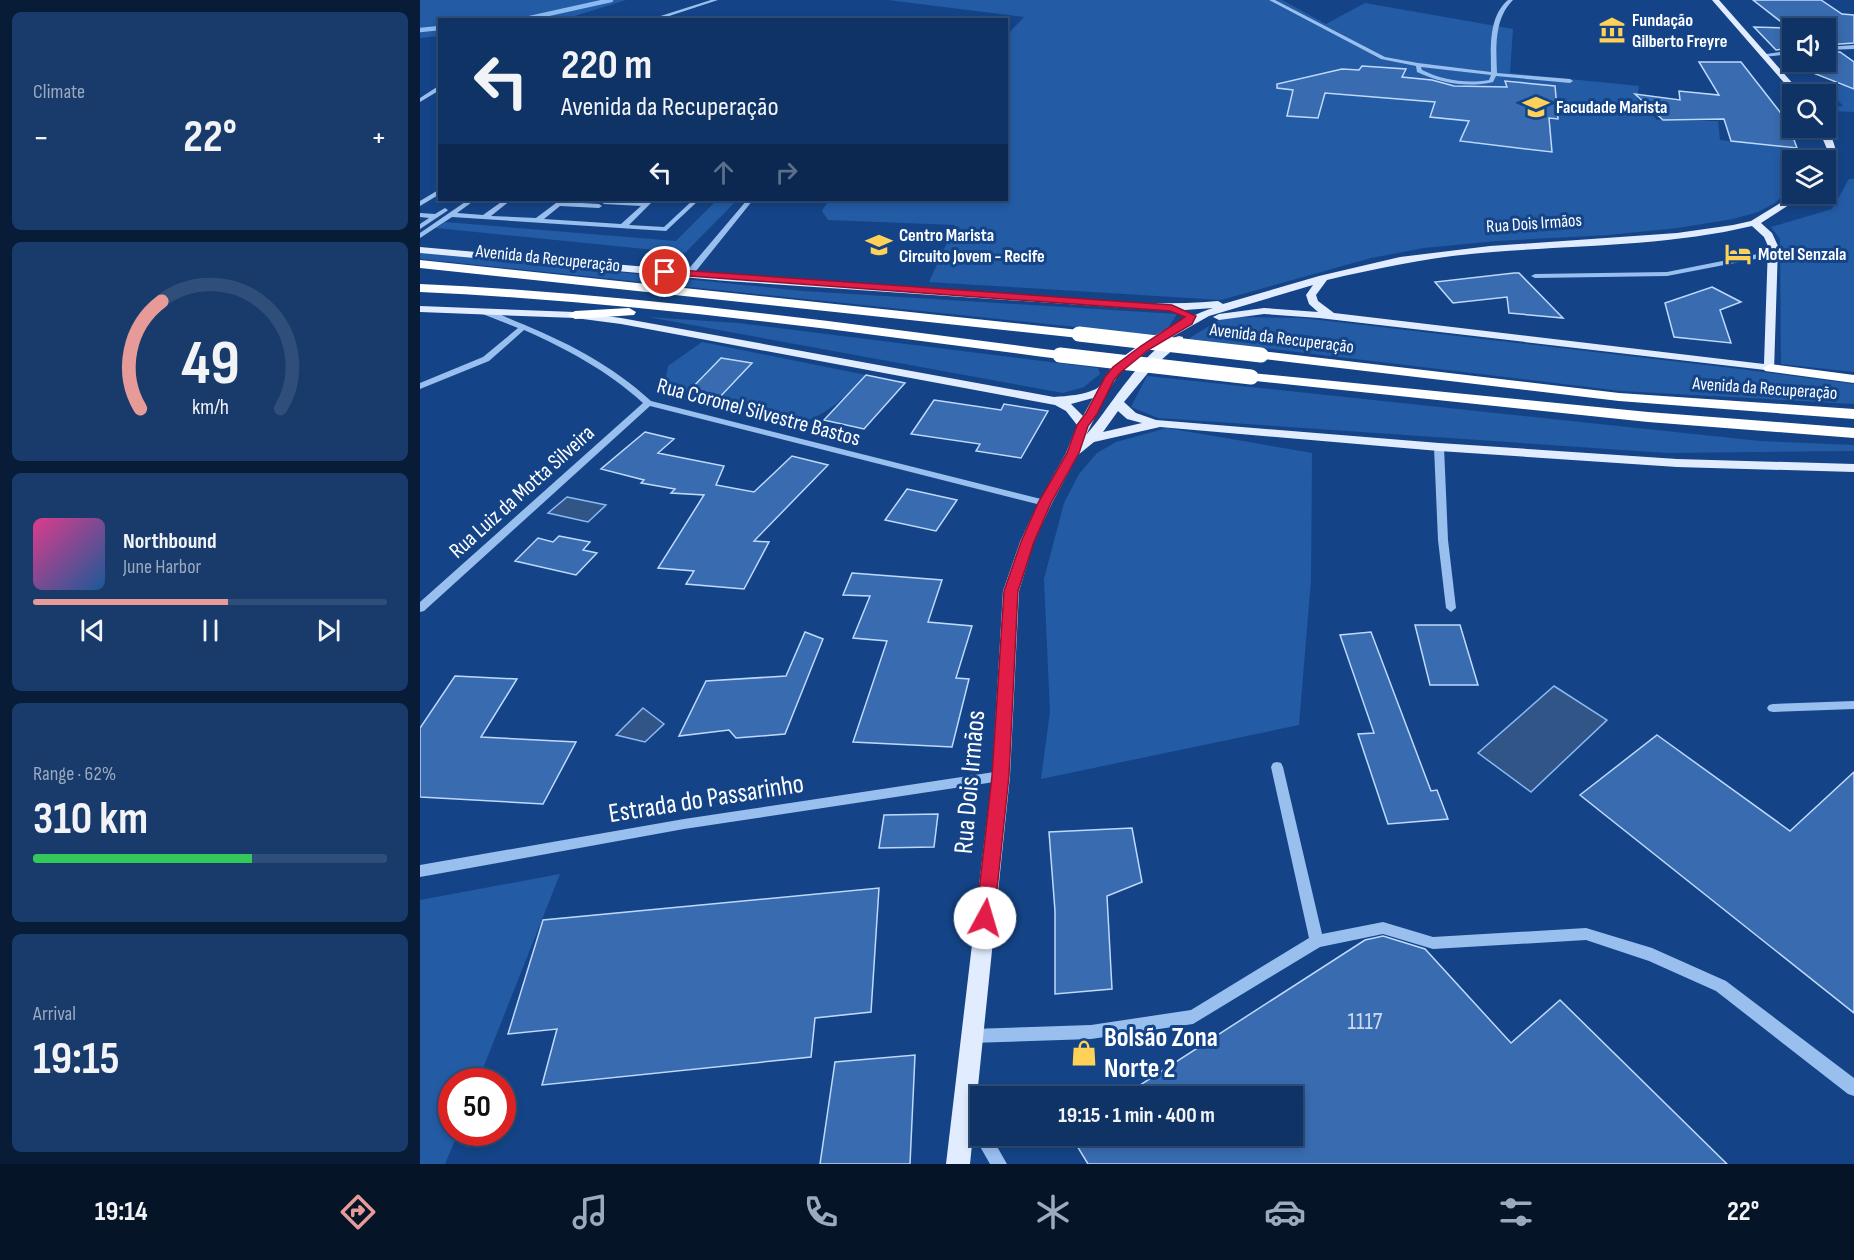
<!DOCTYPE html>
<meta charset="utf-8">
<style>
:root{--surface:#0f3365;--page:#183b6b;--text:#f1f3f6;--muted:#9baabf;--line:#2f4e79;--accent:#e69b98}
body{margin:0;font-family:"Sofia Sans Condensed",sans-serif;background:var(--page);color:var(--text);height:100vh;display:flex;flex-direction:column;font-size:22px;white-space:nowrap}
*{box-sizing:border-box;margin:0}
p{font-size:20px;color:var(--muted)}
.icon{flex:none;width:33px;height:33px;fill:none;stroke:currentColor;stroke-width:2;stroke-linecap:round;stroke-linejoin:round}
.map{position:relative;flex:1;overflow:hidden}
.sheet{display:flex;flex-direction:column;gap:12px;padding:12px;background:#081c38;width:420px}
.sheet>*{flex:none}
.guide{position:absolute;left:18px;top:18px;width:570px;height:183px;border-radius:0px;box-shadow:0 3px 9px #0003,0 0 0 2px var(--line);background:#0f3365;color:var(--text);overflow:hidden}
.controls{position:absolute;left:1362px;top:18px;display:grid;gap:12px}
.controls a{display:grid;place-items:center;width:54px;height:54px;border-radius:0px;background:var(--surface);box-shadow:0 3px 9px #0003,0 0 0 2px var(--line);font-size:30px}
.speed{position:absolute;left:18px;top:1068px;display:flex;gap:12px;font-size:30px;font-weight:700;text-align:center}
.speed>*{display:grid;place-content:center;width:78px;height:78px;border-radius:50%;background:var(--surface);box-shadow:0 3px 9px #0003,0 0 0 2px var(--line);line-height:1}
.speed .limit{border:9px solid #d22;background:#fff;color:#111}
.pin{position:absolute;display:grid;place-items:center;width:51px;height:51px;color:#fff;margin:-26px;border:3px solid #fff;border-radius:50%;box-shadow:0 2px 6px #0007}
.me{position:absolute;width:66px;margin:-33px;rotate:6deg;stroke-linejoin:round;filter:drop-shadow(0 0 4px #0008)}
.turn{display:flex;align-items:center;gap:21px;height:126px;padding:0 24px;font-size:27px}
.turn .icon{width:78px;height:78px;stroke-width:2.5}
.turn b{display:block;font-size:42px;line-height:51px}
.lanes{display:flex;align-items:center;height:57px;padding:0 24px;background:#0003;justify-content:center;gap:30px;direction:ltr}
.lanes .off{opacity:.35}
.big{font-size:45px;font-weight:700;line-height:1.1}
.sheet .widget{flex:1;display:flex;flex-direction:column;justify-content:center;gap:9px;min-width:0;padding:0 21px;border-radius:9px;background:var(--page)}
.sheet .dial{align-items:center;gap:0}
.dial svg{height:156px;overflow:visible;fill:none;stroke:var(--line);stroke-width:7;stroke-linecap:round;text-anchor:middle}
.dial text{fill:var(--text);stroke:none}
.song{display:flex;align-items:center;gap:18px}
.cover{width:72px;height:72px;border-radius:9px;background:linear-gradient(135deg,hsl(330 70% 55%),hsl(210 70% 35%))}
.played{height:6px;border-radius:3px;background:linear-gradient(90deg,var(--accent) 55%,var(--line) 55%)}
.keys{display:flex;justify-content:space-around;direction:ltr}
.heat{display:flex;justify-content:space-between;align-items:center;font-size:33px;direction:ltr}
.charge{height:9px;border-radius:4px;background:linear-gradient(90deg,#34c759 62%,var(--line) 0)}
.trip{position:absolute;left:550px;top:1086px;width:333px;height:60px;border-radius:0px;background:var(--surface);box-shadow:0 3px 9px #0003,0 0 0 2px var(--line);font-weight:700;line-height:60px;text-align:center}
.tabs{display:flex;height:96px;justify-content:space-around;align-items:center;background:#061428;color:var(--muted)}
.tabs .icon{width:42px;height:42px}
.tabs .current{color:var(--accent)}
.tabs b{font-size:27px;color:var(--text)}
main{display:flex;flex:1;min-height:0}
.map>svg:first-child{display:block}
.green{fill:#235ba5}
.water{fill:#305586;stroke:#8bb9f2;stroke-width:1.5}
.lines{fill:none;stroke-linecap:round;stroke-linejoin:round}
.stream{stroke:#8bb9f2;stroke-width:4.5}
.building{fill:#386baf;stroke:#bfd9fb;stroke-width:1.5}
.minor{fill:#99bfef;fill-rule:evenodd}
.major{fill:#e1ecff;fill-rule:evenodd}
.highway{fill:#fff;fill-rule:evenodd}
.highway-bridge{stroke:#fff;stroke-width:15}
.route{fill:#e11d48;stroke:#92132f;stroke-width:1.5}
.labels{text-anchor:middle;stroke-width:6;stroke-linejoin:round;paint-order:stroke}
.far-poi-label{font-size:18px;font-weight:bold;fill:#fff;stroke:#144487;text-anchor:start}
.far-street-label{font-size:18px;fill:#fff;stroke:#144487}
.street-label{font-size:22px;fill:#fff;stroke:#144487}
.near-number-label{font-size:24px;fill:#cddaeb}
.near-street-label{font-size:27px;fill:#fff;stroke:#144487}
.near-poi-label{font-size:27px;font-weight:bold;fill:#fff;stroke:#144487;text-anchor:start}
</style>
<main>
<section class="sheet">
<div class="widget"><p>Climate</p>
<div class="heat"><a>−</a><b class="big">22°</b><a>+</a></div>
</div>
<div class="widget dial"><svg viewBox="0 0 100 80">
<path d="M14 69A42 42 0 1 1 86 69"/>
<path d="M14 69A42 42 0 0 1 25 14" stroke="#e69b98"/>
<text x="50" y="56" font-size="32" font-weight="700">49</text>
<text x="50" y="72" font-size="11">km/h</text>
</svg></div>
<div class="widget">
<div class="song"><i class="cover"></i><div><b>Northbound</b><p>June Harbor</p></div></div>
<div class="played"></div>
<div class="keys"><svg class="icon" aria-label="previous" viewBox="0 0 24 24"><path d="M18 5L8 12l10 7zM5 5v14"/></svg><svg class="icon" aria-label="pause" viewBox="0 0 24 24"><path d="M8 5v14M16 5v14"/></svg><svg class="icon" aria-label="next" viewBox="0 0 24 24"><path d="M6 5l10 7-10 7zM19 5v14"/></svg></div>
</div>
<div class="widget"><p>Range · 62%</p><b class="big">310 km</b><div class="charge"></div></div>
<div class="widget"><p>Arrival</p><b class="big">19:15</b></div>
</section>
<div class="map">
<svg width="1434" height="1164" viewBox="0 0 1434 1164">
<rect width="100%" height="100%" fill="#144487"/>
<!-- green -->
<path class="green" d="M0,0H206L145,19L20,20L19,36L0,38Z
M468,0H862L906,24L945,3L1093,29L1090,73L1219,86L1217,99L1237,120L1298,121L1300,140L1387,150L1392,160H1372V186L1355,203L1338,212L1313,219L1258,228L1188,235L1077,241L1004,248L951,258L801,300L509,282L535,225L408,220L402,211L409,200H586L587,35L604,17Z
M1403,85L1434,86V112L1414,111L1411,107L1423,106Z
M1429,179H1434V372L1361,364L1360,239L1351,227L1412,209Z
M297,200H317L265,253L16,228L25,222L256,241Z
M0,252L383,291L757,314L743,336L0,259Z
M228,317L318,323L678,368L680,374L664,387L643,393Z
M804,317L882,318L1320,369L1434,384V404L1201,391L768,339Z
M282,342L446,375C427,395 407,416 379,423C368,426 279,403 261,399L245,383L248,366Z
M727,376L1340,441L1434,445V451L1247,453L738,418L711,407Z
M747,428L892,453L891,580L879,725L621,779L630,712L624,579L644,503L659,474L677,453L696,442Z
M140,874L58,1081L32,1082V1132L38,1133L25,1164H0V900Z"/>
<!-- water -->
<path class="water" d="M147,497L186,505L168,522L128,513Z
M1134,686L1187,720L1111,792L1058,753Z
M223,708L244,724L225,742L196,735Z"/>
<g class="lines">
<!-- stream -->
<path class="stream" d="M101,20L191,0
M0,30L20,28"/>
</g>
<!-- building -->
<path class="building" d="M1333,0H1401L1422,14L1434,15V43L1406,45V28H1372V48L1356,50L1334,27L1369,28Z
M1406,52H1420L1434,62V89L1368,63L1363,57L1372,56V62H1406Z
M1279,62H1321L1367,121L1377,148L1311,141L1304,119L1243,120L1215,94L1260,100L1259,91L1299,95Z
M942,66L986,69L982,77L1012,80L1034,86L1087,87L1085,81L1135,86L1138,119L1129,118L1132,152L1040,141L1049,121L1010,117L1015,102L905,93L898,118L867,116L873,90L857,88V84L922,69L939,70Z
M1094,273H1099L1143,318L1089,313L1087,297L1033,303L1015,282Z
M1292,287L1321,302L1300,310L1311,343L1254,337L1245,303Z
M301,358L332,363L298,399L268,392Z
M446,375L485,383L444,429L404,420Z
M514,400L581,410L584,404L628,411L601,458L556,451L560,444L491,434Z
M225,432L254,439L238,453L304,466L296,485L334,492L372,456L408,465L334,541L349,542L324,589L266,584L274,571L238,568L284,495L251,493L255,489L221,483L224,480L181,469Z
M487,489L537,500L516,531L465,520Z
M139,536L170,542L163,550L177,553L156,575L95,561L118,538L133,542Z
M432,573L522,580L508,622L552,626L536,678L549,679L532,747L433,742L467,641L433,638L450,596L423,595Z
M995,625H1040L1058,685H1010Z
M385,632L403,639L365,734L316,738L309,730L259,736L286,681L366,676Z
M951,632L1011,791L1017,790L1028,819L968,824L938,734L954,733L920,635Z
M35,676L97,679L61,737L156,742L123,804L0,797V728Z
M1237,735L1370,831L1434,772V1013L1160,795Z
M518,814L514,847L459,848L464,815Z
M712,828L722,882L687,896L692,989L635,994V911L629,832Z
M459,888L451,1012L395,1018L391,1057L122,1085L137,1029L88,1034L123,920Z
M963,936L1005,949L1091,1043L1140,1000L1307,1164H668L651,1136H873V1096H703L945,940Z
M495,1055L490,1164H400L415,1062Z"/>
<g class="lines">
<!-- minor -->
<path class="minor" d="M291,0H298L237,20H228Z
M849,0H855L965,57L998,63L1071,72C1071,48 1068,17 1088,0H1093C1074,19 1076,47 1077,73L1150,79L1153,81L1150,83L1076,76L1073,82C1047,88 1021,83 997,72L996,66L961,59ZM1001,67L1071,75L1069,80C1046,84 1022,80 1002,70Z
M1434,45V49L1406,50V47Z
M1372,50V54L1343,57L1340,55Z
M20,85V90L0,102V98Z
M20,189V194L0,206V201Z
M48,200H55L37,213L63,215L84,200H91L71,216L116,218L140,200H147L145,202L179,204L182,206L179,208L140,206L124,219L201,224L221,206L184,204L181,202L182,201L225,202L229,200L232,202L209,225L244,227L273,200H279L246,231L32,217L0,238V233Z
M327,200H333L272,276H266V272Z
M25,208L28,210L27,211L0,229V224L9,218L0,217V213L15,214Z
M1353,251L1357,253L1356,255L1247,276L1115,278L1111,276L1115,274L1247,272Z
M60,309C71,309 85,317 95,321C145,341 192,365 231,401L625,500L630,503L625,506L230,406L4,611L0,612V602L223,403C188,371 147,349 104,330L69,361L0,389V383L63,357L98,328L60,313Z
M1019,444L1024,447L1028,540L1036,608L1031,612L1026,608L1018,540L1014,447Z
M1434,701V709L1353,712L1349,711L1347,708L1349,705L1353,704Z
M857,762L861,763L863,767L902,934L963,922L1013,937L1166,928L1232,948L1306,981L1434,1078V1096L1428,1094L1296,991L1229,961L1166,940L1013,949L963,934L900,947L773,1024L671,1039L551,1043L546,1041L543,1036L546,1031L551,1029L671,1025L771,1010L889,938L851,767L853,763Z
M581,771L585,772L587,776L585,780L581,781L264,829L0,877V865L264,819Z
M561,1128V1136H571L587,1164H570L554,1136L556,1130Z"/>
<!-- major -->
<path class="major" d="M1292,0H1299L1382,94H1374Z
M1406,127C1414,140 1424,163 1406,173L1407,149L1398,128Z
M1375,194H1386L1341,223L1352,233L1358,246L1354,371L899,318L844,314L799,320L793,317L799,314L844,308L898,312L889,304L886,295L893,285L789,316L729,350L701,371L688,391L666,435C690,409 725,345 759,336L763,337V341L732,368L704,402L716,413L736,420L1019,443L1257,459L1434,464V472L1257,467L1019,451L740,427L674,442L658,455L632,503L614,542L599,591L590,776L550,1164H526L572,776L583,591L600,542L618,503L646,453L657,425L646,411L635,405L201,324L155,318L0,312V306L155,312L201,318L634,397C648,396 663,395 676,389C683,385 687,373 692,367C710,347 767,316 793,308L751,311L306,281L0,253V247C169,262 338,277 508,289C604,296 702,309 798,301L803,304L899,276L980,257L1070,246L1257,233L1313,225L1331,221ZM1332,226L1344,237L1348,246L1344,364L914,313L898,301L896,295L907,280C962,267 1017,256 1073,252C1159,245 1248,246 1332,226ZM673,398L663,416L651,404ZM698,411L707,419L722,423L683,432Z"/>
<!-- highway -->
<path class="highway" d="M0,260L659,330L666,334L659,338L0,268Z
M0,284C215,294 427,323 640,351L647,355L640,359C427,331 215,302 0,292Z
M209,308L216,312L214,315L155,319L148,315L155,311Z
M841,351L1199,393L1434,409V419L1199,401L836,358L834,355L836,352Z
M1350,364L1434,375V383L1345,371L1343,368Z
M831,373L1228,412L1434,428V438L1228,422L826,380L824,377L826,374Z"/>
<!-- highway-bridge -->
<path class="highway-bridge" d="M659,334L841,355
M640,355L831,377"/>
</g>
<!-- route -->
<path class="route" d="M245,269L752,305L776,316L772,324L728,350L701,372L694,380L677,414L668,426L659,453L631,503L614,542L598,591L589,776L574,918L571,924L565,926L558,924L556,918L572,776L584,591L601,542L618,503L647,453L657,425L666,413L685,377L693,367L721,346L765,317L750,311L242,274L240,272Z"/>
<!-- icons -->
<defs>
<g id="museum-bare" transform="scale(2.07)"><path d="M0-6L6-3V-2H-6V-3ZM-5-1h2V3h-2ZM-1-1h2V3h-2ZM3-1h2V3H3ZM-6 4H6V6H-6Z" fill="#ffd157" stroke="#144487" stroke-width="2.5" paint-order="stroke"/></g>
<g id="university-bare" transform="scale(2.07)"><path d="M0-5L7-2L0 1L-7-2ZM-4 1L0 2.5L4 1V4Q0 6-4 4Z" fill="#ffd157" stroke="#144487" stroke-width="2.5" paint-order="stroke"/></g>
<g id="hotel-bare" transform="scale(2.07)"><path d="M-6-4.5h1.5V1H6V5H4.5V3h-9V5H-6ZM-4 0a1.8 1.8 0 1 1 3.6 0ZM.5 0V-2.5h3Q6-2.5 6 0Z" fill="#ffd157" stroke="#144487" stroke-width="2.5" paint-order="stroke"/></g>
<g id="shop-bare" transform="scale(2.07)"><path d="M-5-2.5h2.3a2.7 3.5 0 0 1 5.4 0H5L5.5 6h-11ZM-1.5-2.5h3a1.5 2.3 0 0 0-3 0Z" fill="#ffd157" stroke="#144487" stroke-width="2.5" paint-order="stroke"/></g>
</defs>
<g fill-rule="evenodd">
<use href="#museum-bare" x="1192" y="30"/>
<use href="#university-bare" x="1116" y="107"/>
<use href="#university-bare" x="459" y="245"/>
<use href="#hotel-bare" x="1318" y="254"/>
<use href="#shop-bare" x="664" y="1053"/>
</g>
<g class="labels">
<!-- far-poi labels -->
<g class="far-poi-label">
<text x="1212" y="26">Fundação<tspan x="1212" dy="21">Gilberto Freyre</tspan></text>
<text x="1136" y="113">Facudade Marista</text>
<text x="479" y="241">Centro Marista<tspan x="479" dy="21">Circuito Jovem - Recife</tspan></text>
<text x="1338" y="260">Motel Senzala</text>
</g>
<!-- far-street labels -->
<g class="far-street-label">
<text transform="translate(1114 223) rotate(-4)" y="6">Rua Dois Irmãos</text>
<text transform="translate(128 258) rotate(6)" y="6">Avenida da Recuperação</text>
<text transform="translate(862 338) rotate(7)" y="6">Avenida da Recuperação</text>
<text transform="translate(1345 388) rotate(4)" y="6">Avenida da Recuperação</text>
</g>
<!-- street labels -->
<g class="street-label">
<text transform="translate(339 411) rotate(15)" y="8">Rua Coronel Silvestre Bastos</text>
<text transform="translate(101 491) rotate(-42)" y="8">Rua Luiz da Motta Silveira</text>
</g>
<!-- near-number labels -->
<g class="near-number-label">
<text x="945" y="1029">1117</text>
</g>
<!-- near-street labels -->
<g class="near-street-label">
<text transform="translate(549 782) rotate(-85)" y="9">Rua Dois Irmãos</text>
<text transform="translate(286 798) rotate(-9)" y="9">Estrada do Passarinho</text>
</g>
<!-- near-poi labels -->
<g class="near-poi-label">
<text x="684" y="1046">Bolsão Zona<tspan x="684" dy="31">Norte 2</tspan></text>
</g>
</g>
</svg>
<div class="controls">
<a><svg class="icon" aria-label="sound" viewBox="0 0 24 24"><path d="M4 9h4l5-4v14l-5-4H4zM17 9q2 3 0 6"/></svg></a>
<a><svg class="icon" aria-label="search" viewBox="0 0 24 24"><circle cx="10" cy="10" r="6"/><path d="M15 15l6 6"/></svg></a>
<a><svg class="icon" aria-label="layers" viewBox="0 0 24 24"><path d="M12 4l9 5-9 5-9-5zM3 14l9 5 9-5"/></svg></a>
</div>
<div class="speed"><div class="limit">50</div></div>
<div class="pin" style="left:245px;top:272px;background:#d93025"><svg class="icon" aria-label="arrive" viewBox="0 0 24 24"><path d="M6 21V4h12l-3 4 3 4H6"/></svg></div>
<svg class="me" style="left:565px;top:918px" viewBox="-20 -20 40 40"><circle r="19" fill="#fff"/><path d="M0-13L10 11 0 6-10 11z" fill="#e11d48"/></svg>
<div class="trip">19:15 · 1 min · 400 m</div>
<div class="guide">
<div class="turn"><svg class="icon" aria-label="left" viewBox="0 0 24 24"><path d="M17 20v-9H6M10 6l-5 5 5 5"/></svg><div><b>220 m</b>Avenida da Recuperação</div></div>
<div class="lanes"><svg class="icon" aria-label="left" viewBox="0 0 24 24"><path d="M17 20v-9H6M10 6l-5 5 5 5"/></svg><svg class="icon off" aria-label="ahead" viewBox="0 0 24 24"><path d="M12 20V5M6 11l6-6 6 6"/></svg><svg class="icon off" aria-label="right" viewBox="0 0 24 24"><path d="M7 20v-9h11M14 6l5 5-5 5"/></svg></div>
</div>
</div>
</main>
<nav class="tabs">
<b>19:14</b>
<svg class="icon current" aria-label="directions" viewBox="0 0 24 24"><path d="M12 3l9 9-9 9-9-9zM9 14v-3h6M13 9l2 2-2 2"/></svg>
<svg class="icon" aria-label="music" viewBox="0 0 24 24"><path d="M9 18V5l10-2v13"/><circle cx="6" cy="18" r="3"/><circle cx="16" cy="16" r="3"/></svg>
<svg class="icon" aria-label="phone" viewBox="0 0 24 24"><path d="M5 4h4l2 5-3 2q2 4 5 5l2-3 5 2v4C11 20 4 13 5 4z"/></svg>
<svg class="icon" aria-label="climate" viewBox="0 0 24 24"><path d="M12 3v18M4 7l16 10M4 17L20 7"/></svg>
<svg class="icon" aria-label="car" viewBox="0 0 24 24"><path d="M5 17H2v-5l4-1 3-4h7l3 4 3 1v5h-3M9 17h6M6 11h13"/><circle cx="7" cy="17" r="2"/><circle cx="17" cy="17" r="2"/></svg>
<svg class="icon" aria-label="filters" viewBox="0 0 24 24"><path d="M4 7h16M4 17h16"/><circle cx="9" cy="7" r="2"/><circle cx="15" cy="17" r="2"/></svg>
<b>22°</b>
</nav>
